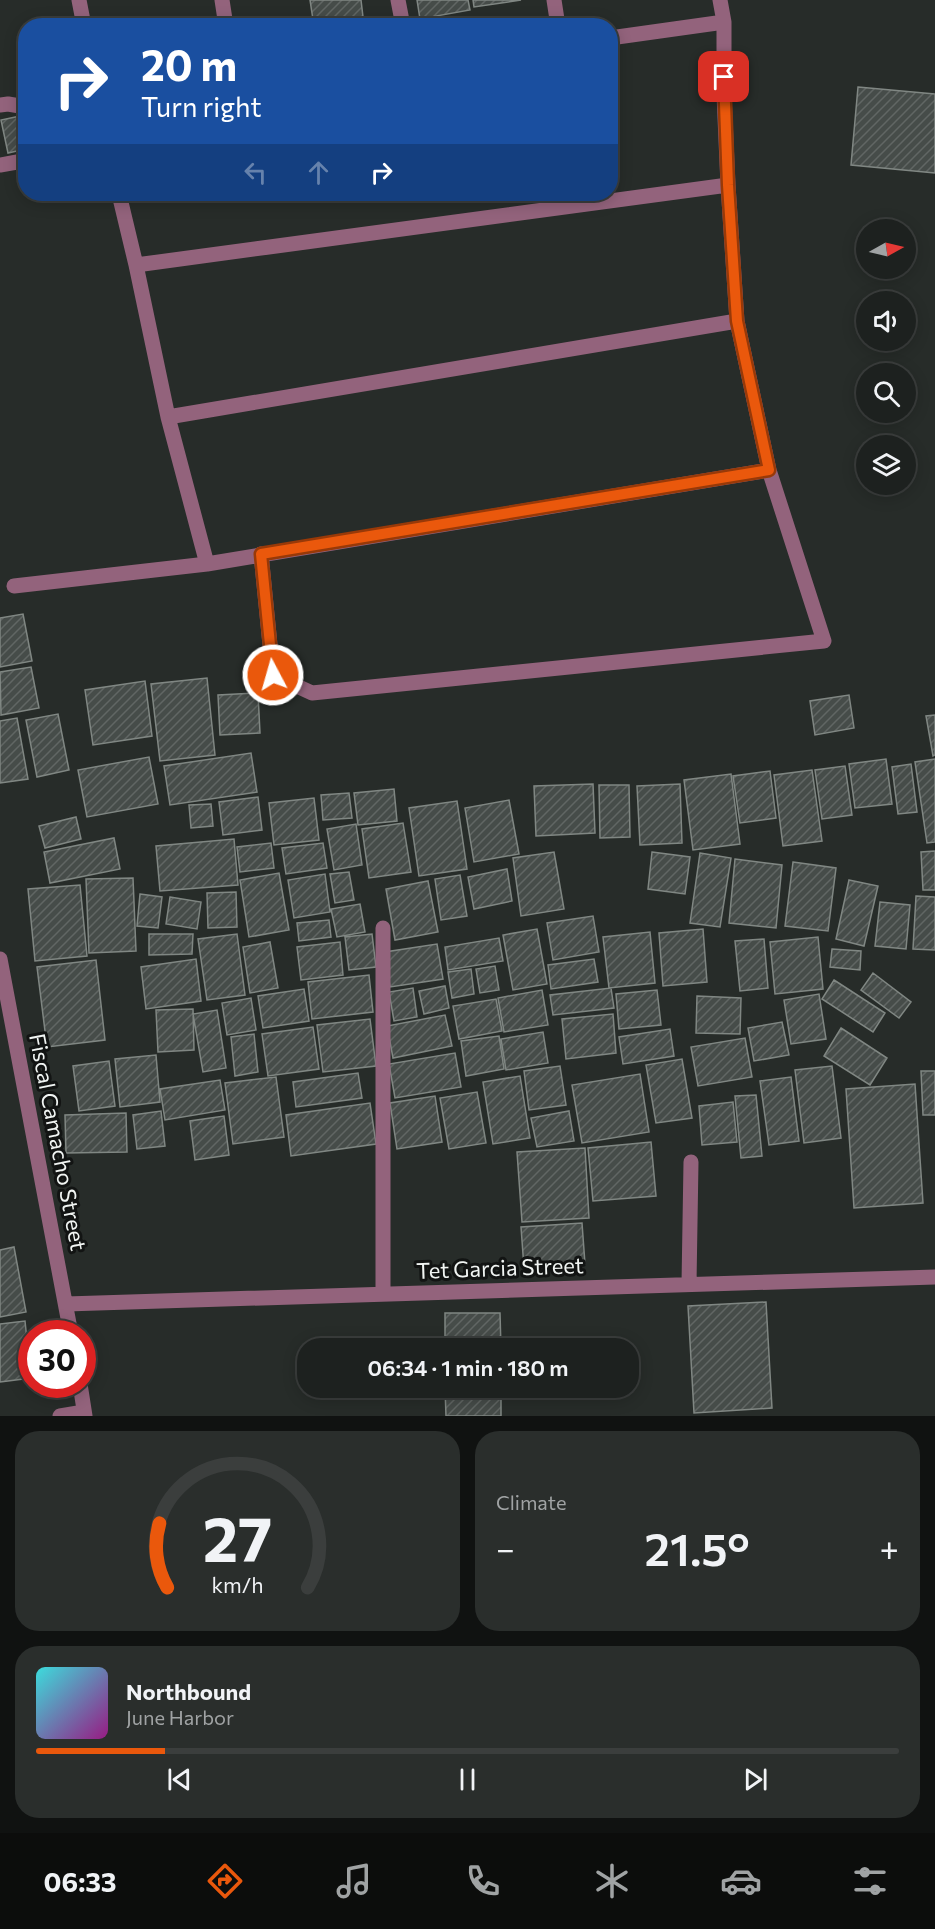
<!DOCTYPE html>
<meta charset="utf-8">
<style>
:root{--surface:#1d211f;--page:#2a2e2c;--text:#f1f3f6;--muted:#a0a3a4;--line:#3b3e3d;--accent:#ea580c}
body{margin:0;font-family:Commissioner,sans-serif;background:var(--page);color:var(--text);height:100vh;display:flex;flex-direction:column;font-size:22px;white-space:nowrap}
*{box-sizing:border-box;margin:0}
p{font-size:20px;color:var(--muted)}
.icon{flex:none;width:33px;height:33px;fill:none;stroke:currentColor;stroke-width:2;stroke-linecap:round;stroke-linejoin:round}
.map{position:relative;height:1416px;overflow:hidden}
.details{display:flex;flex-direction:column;gap:15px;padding:15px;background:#101211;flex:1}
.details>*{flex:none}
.hud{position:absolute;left:18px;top:18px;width:600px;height:183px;border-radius:24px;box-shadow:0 3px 15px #0003,0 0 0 2px var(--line);background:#1a4fa0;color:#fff;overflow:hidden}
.needle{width:39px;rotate:82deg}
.buttons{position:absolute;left:856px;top:219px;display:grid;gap:12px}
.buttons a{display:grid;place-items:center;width:60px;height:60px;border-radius:50%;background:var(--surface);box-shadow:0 3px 15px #0003,0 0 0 2px var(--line);font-size:30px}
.speed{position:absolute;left:18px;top:1320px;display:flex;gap:12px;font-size:30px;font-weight:700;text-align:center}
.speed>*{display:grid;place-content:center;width:78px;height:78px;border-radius:50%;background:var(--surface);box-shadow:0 3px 15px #0003,0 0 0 2px var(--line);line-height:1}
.speed .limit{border:9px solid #d22;background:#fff;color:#111}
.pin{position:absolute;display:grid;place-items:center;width:51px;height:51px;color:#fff;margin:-26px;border-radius:12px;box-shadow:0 3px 9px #0006}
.me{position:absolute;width:66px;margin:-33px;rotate:354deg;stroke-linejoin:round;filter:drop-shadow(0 0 4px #0008)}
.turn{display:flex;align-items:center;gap:21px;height:126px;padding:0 24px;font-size:27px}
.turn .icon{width:78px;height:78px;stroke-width:2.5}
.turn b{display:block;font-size:42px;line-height:51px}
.lanes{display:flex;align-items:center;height:57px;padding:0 24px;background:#0003;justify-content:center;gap:30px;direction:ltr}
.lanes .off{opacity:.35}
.big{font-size:45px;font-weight:600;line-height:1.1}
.details .tile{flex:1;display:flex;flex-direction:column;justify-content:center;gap:9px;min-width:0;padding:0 21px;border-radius:24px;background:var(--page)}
.details .dial{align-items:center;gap:0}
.dial svg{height:156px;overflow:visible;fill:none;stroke:var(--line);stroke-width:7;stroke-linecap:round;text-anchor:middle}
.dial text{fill:var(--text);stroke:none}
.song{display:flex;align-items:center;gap:18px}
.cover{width:72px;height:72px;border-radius:9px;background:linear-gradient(135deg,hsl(180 70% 55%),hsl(310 70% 35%))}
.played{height:6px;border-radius:3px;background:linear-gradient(90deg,var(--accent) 15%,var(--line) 15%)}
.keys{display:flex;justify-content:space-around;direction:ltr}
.heat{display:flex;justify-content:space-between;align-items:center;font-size:33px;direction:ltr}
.details .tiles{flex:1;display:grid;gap:15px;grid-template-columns:1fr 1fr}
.tile:last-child{grid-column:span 2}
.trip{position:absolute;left:297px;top:1338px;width:342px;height:60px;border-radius:24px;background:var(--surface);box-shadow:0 3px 15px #0003,0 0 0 2px var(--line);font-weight:600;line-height:60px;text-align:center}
.menu{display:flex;height:96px;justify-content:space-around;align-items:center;background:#0c0d0c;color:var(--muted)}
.menu .icon{width:42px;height:42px}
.menu .on{color:var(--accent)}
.menu b{font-size:27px;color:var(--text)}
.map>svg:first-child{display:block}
.building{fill:url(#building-hatch);stroke:#808783;stroke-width:1.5}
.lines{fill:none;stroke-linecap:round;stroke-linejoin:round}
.minor{stroke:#93637c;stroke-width:15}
.route-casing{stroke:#983908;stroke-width:15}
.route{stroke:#ea580c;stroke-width:10}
.labels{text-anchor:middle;stroke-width:6;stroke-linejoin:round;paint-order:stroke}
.street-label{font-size:22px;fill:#f1f5f3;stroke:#121413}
</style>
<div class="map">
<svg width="935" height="1416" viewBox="0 0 935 1416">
<defs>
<pattern id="building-hatch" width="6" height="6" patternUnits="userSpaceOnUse" patternTransform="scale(1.5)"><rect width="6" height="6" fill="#464c49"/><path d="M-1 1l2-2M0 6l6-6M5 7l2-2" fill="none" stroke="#616664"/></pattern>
</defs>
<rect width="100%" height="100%" fill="#272c29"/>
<!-- building -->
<path class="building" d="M310,0H361L363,17L314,26Z
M417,0H468L470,10L420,19Z
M473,0H521L474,7Z
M858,87L935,94V173L851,165Z
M25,115L26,149L8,153L1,120Z
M23,614L32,661L0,667V618Z
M31,667L39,708L1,715L0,672Z
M207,678L215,755L160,761L151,684Z
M145,681L152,736L93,745L85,690Z
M258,693L260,733L220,735L218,695Z
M849,695L854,728L815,735L810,701Z
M58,714L69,770L37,777L26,720Z
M935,715V755L933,756L926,716Z
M17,718L28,779L0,783V721Z
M251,753L257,792L170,805L164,766Z
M149,757L158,804L87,817L78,770Z
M886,759L892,804L855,808L849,764Z
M935,759V842L927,843L915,762Z
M911,764L917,812L898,814L892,767Z
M845,766L852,815L822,819L815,770Z
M812,770L822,841L783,846L774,775Z
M770,771L776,818L740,823L733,776Z
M731,774L740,844L693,850L684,780Z
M593,784L595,833L536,836L534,786Z
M680,784L682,843L640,845L637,786Z
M599,785H629L630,837L600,838Z
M394,789L397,821L358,825L354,793Z
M349,793L352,818L323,820L321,795Z
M258,797L262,830L223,835L219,802Z
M314,798L319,840L274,845L269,803Z
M509,800L519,854L474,862L465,808Z
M457,801L467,869L419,876L409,808Z
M211,804L213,826L191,828L189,805Z
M76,817L81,839L45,848L39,826Z
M403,823L411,872L369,878L362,829Z
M356,824L362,865L334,870L327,829Z
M114,838L120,869L50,883L44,852Z
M234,839L238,885L160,891L156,846Z
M271,843L274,868L240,872L237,847Z
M323,843L327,868L286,874L282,848Z
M935,851V890H923L921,852Z
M554,852L564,909L521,916L513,858Z
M652,852L690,857L685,894L648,889Z
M700,853L731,858L720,927L690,923Z
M735,859L782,865L776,928L729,923Z
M793,862L836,868L828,931L785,926Z
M507,869L512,901L474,909L468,877Z
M349,872L354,900L335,903L330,874Z
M279,873L289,930L249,937L240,880Z
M325,874L330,912L294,918L288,880Z
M460,875L467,916L441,920L435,879Z
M133,878L136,951L89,953L86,879Z
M849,880L878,886L864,946L836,939Z
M428,881L438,932L395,940L386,889Z
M80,885L87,956L35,961L28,889Z
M236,892L237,927L208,928L207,893Z
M140,894L162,897L158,928L137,926Z
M916,896L935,897V950L913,949Z
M170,897L201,902L197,929L166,924Z
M880,902L910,905L906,949L875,946Z
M360,904L365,932L337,937L331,909Z
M593,916L599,952L553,960L547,923Z
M329,920L331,937L299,941L297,923Z
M537,929L547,984L513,990L503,935Z
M703,929L707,982L663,986L659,933Z
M650,932L655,983L609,988L603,937Z
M149,934H193L192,954L149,955Z
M237,934L245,995L207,1000L198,939Z
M372,934L376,967L349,970L345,937Z
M818,937L823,989L775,994L770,942Z
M499,938L503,961L448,970L445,947Z
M764,939L768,988L740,991L735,941Z
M270,942L278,988L250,993L243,947Z
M340,942L343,975L301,980L297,947Z
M437,944L443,979L390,987L385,952Z
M832,949L861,951L860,970L830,967Z
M196,959L201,1001L146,1009L141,967Z
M594,959L598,982L551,989L548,965Z
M96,960L105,1040L47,1047L37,967Z
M495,966L499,990L480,993L476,969Z
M471,969L474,994L452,998L448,972Z
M873,973L911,1002L899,1018L861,990Z
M369,975L373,1012L312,1019L308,982Z
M834,980L885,1013L873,1032L822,999Z
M445,986L449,1008L424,1014L419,991Z
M413,988L417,1017L394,1021L389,992Z
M611,988L614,1008L553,1015L550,995Z
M304,989L309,1021L263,1028L258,996Z
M542,990L548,1025L504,1032L498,998Z
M657,990L661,1025L619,1029L616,994Z
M819,994L826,1039L791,1044L784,1000Z
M697,996L741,998L740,1034L696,1033Z
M251,998L256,1030L227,1035L222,1003Z
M496,999L502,1031L459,1039L453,1006Z
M193,1009L194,1050L158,1052L156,1010Z
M217,1010L226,1068L203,1072L193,1014Z
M613,1014L616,1053L566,1059L562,1019Z
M445,1015L452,1046L393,1058L387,1026Z
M370,1019L376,1066L323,1072L317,1025Z
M782,1022L789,1055L754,1061L748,1028Z
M313,1027L319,1069L268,1076L262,1034Z
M841,1028L887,1058L870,1085L824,1056Z
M670,1029L674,1056L623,1064L619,1037Z
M543,1032L548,1063L506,1070L501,1039Z
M254,1034L258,1072L235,1076L231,1037Z
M499,1036L504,1069L466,1076L461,1041Z
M745,1038L752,1077L698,1086L691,1047Z
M455,1053L461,1087L395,1098L389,1064Z
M156,1055L160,1102L120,1107L115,1059Z
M682,1059L692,1118L656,1123L646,1065Z
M109,1061L115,1106L79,1111L73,1066Z
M560,1066L566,1105L529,1110L524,1071Z
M832,1066L841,1138L804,1143L795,1070Z
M921,1071H935V1115H923Z
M358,1073L362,1098L296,1107L293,1082Z
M640,1074L649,1132L582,1143L572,1085Z
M520,1076L530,1138L493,1144L483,1082Z
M276,1077L284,1137L233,1144L225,1083Z
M791,1077L799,1141L769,1145L760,1081Z
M220,1080L225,1110L165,1120L160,1089Z
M915,1084L923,1203L854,1208L846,1089Z
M477,1092L486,1143L449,1149L440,1098Z
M756,1095L762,1156L741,1158L735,1096Z
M435,1096L442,1142L397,1149L390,1103Z
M733,1102L737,1142L702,1145L699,1106Z
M370,1103L376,1144L291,1156L286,1115Z
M161,1111L165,1146L137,1149L133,1115Z
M569,1111L574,1141L537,1147L531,1118Z
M126,1113L127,1152L66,1153L65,1115Z
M224,1116L229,1155L195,1160L190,1121Z
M651,1142L656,1196L593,1201L588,1148Z
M585,1148L589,1218L522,1222L517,1152Z
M582,1223L585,1264L524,1268L521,1227Z
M14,1247L26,1312L0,1317V1250Z
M766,1302L772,1408L694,1413L688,1306Z
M445,1313H500L501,1348H445Z
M25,1321L31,1378L0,1382V1324Z
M445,1388H501V1416H446Z"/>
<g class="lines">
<!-- minor -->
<path class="minor" d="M79,0L84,26
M222,0L226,26
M398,0L403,26
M554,0L558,26
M610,38L724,22
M0,105L8,104L26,107
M0,165L17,162L26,158
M119,194L136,265L168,417L207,564
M136,265L728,185
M168,417L737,321
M261,554L273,675L312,693L824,641L769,470L737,321L728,185L724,95V22L720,0
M14,586L207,564L769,470
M383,928V1294
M0,959L71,1334
M689,1284L691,1162
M66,1304L935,1277
M80,1384L85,1416
M60,1416L84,1412"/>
</g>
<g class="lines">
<!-- route casing -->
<g class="route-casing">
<path id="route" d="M273,675L261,554L769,470L737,321L728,185L724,77"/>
</g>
<!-- route -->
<use href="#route" class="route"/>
</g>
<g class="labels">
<!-- street labels -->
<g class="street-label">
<text transform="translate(58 1142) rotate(79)" y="8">Fiscal Camacho Street</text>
<text transform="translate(500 1268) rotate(-2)" y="8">Tet Garcia Street</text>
</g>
</g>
</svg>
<div class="buttons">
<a><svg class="needle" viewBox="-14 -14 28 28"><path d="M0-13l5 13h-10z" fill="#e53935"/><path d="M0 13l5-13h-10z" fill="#a0a3a4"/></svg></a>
<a><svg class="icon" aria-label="sound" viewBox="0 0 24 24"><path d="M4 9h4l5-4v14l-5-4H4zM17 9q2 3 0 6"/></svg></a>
<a><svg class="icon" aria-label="search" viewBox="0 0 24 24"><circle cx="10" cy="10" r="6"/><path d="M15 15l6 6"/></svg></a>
<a><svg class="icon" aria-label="layers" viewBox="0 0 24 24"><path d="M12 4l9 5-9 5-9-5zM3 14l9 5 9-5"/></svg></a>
</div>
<div class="speed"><div class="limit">30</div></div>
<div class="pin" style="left:724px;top:77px;background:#d93025"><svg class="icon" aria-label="arrive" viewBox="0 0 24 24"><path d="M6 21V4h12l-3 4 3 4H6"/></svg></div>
<svg class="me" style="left:273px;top:675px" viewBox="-20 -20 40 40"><circle r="17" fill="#ea580c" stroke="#fff" stroke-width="3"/><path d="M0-11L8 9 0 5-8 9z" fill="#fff"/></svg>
<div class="trip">06:34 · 1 min · 180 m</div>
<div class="hud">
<div class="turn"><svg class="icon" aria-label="right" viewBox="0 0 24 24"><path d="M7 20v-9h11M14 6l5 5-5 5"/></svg><div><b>20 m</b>Turn right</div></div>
<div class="lanes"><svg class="icon off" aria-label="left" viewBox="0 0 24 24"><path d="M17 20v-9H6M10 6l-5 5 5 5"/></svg><svg class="icon off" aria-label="ahead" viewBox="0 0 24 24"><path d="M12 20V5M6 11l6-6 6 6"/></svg><svg class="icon" aria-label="right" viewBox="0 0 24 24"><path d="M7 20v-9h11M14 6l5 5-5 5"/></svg></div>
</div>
</div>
<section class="details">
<div class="tiles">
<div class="tile dial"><svg viewBox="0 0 100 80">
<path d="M14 69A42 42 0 1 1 86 69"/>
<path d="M14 69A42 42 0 0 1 10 36" stroke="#ea580c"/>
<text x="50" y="56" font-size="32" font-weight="700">27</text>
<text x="50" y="72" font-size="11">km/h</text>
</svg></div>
<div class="tile"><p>Climate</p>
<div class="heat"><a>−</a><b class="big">21.5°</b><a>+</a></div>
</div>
<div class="tile">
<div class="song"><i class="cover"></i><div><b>Northbound</b><p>June Harbor</p></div></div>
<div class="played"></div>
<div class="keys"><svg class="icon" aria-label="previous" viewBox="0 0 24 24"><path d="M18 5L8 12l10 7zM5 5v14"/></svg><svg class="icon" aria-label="pause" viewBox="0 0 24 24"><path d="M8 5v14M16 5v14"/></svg><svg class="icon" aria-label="next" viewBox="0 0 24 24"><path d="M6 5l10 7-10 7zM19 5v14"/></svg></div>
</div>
</div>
</section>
<nav class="menu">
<b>06:33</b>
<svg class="icon on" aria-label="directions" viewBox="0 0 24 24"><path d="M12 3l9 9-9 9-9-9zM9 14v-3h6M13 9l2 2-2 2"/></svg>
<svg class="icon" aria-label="music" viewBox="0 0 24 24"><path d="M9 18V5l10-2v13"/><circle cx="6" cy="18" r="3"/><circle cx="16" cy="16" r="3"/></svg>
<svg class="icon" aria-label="phone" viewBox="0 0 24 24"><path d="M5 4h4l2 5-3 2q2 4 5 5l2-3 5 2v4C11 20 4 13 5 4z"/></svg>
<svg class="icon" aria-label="climate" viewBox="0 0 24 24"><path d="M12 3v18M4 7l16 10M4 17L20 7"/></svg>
<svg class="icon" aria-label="car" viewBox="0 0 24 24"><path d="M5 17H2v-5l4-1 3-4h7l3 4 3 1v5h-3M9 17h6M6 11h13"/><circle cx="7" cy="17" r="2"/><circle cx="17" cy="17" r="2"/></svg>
<svg class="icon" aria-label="filters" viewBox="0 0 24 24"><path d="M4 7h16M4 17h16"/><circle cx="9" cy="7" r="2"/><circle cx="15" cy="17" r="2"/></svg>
</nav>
